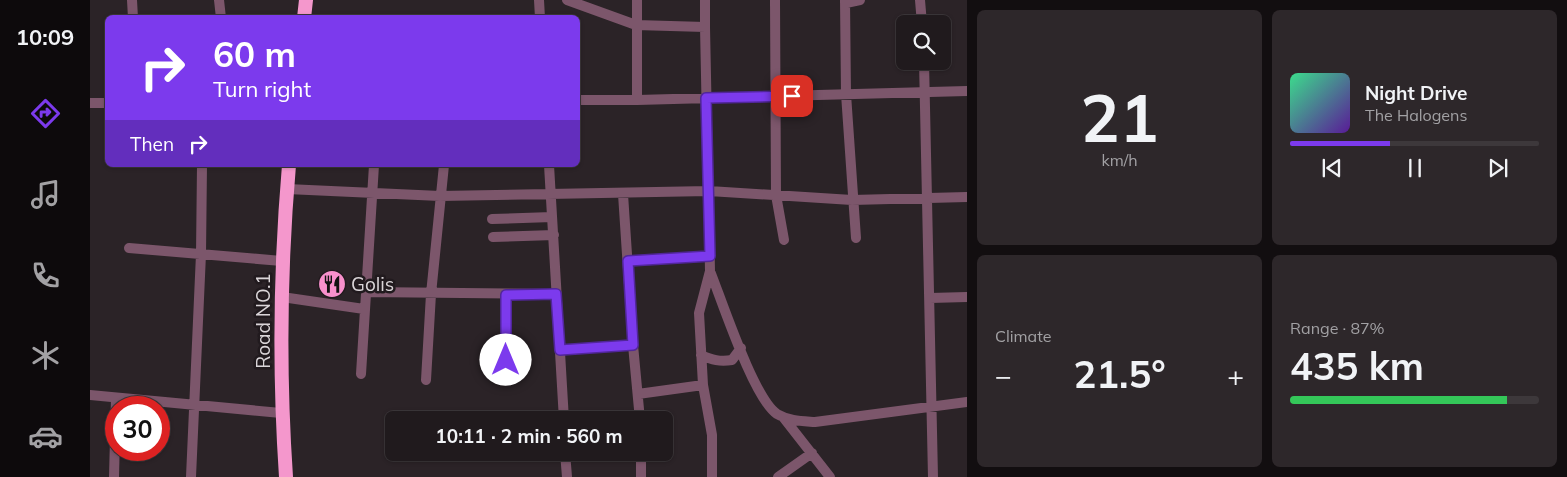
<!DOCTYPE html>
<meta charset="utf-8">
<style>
:root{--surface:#201a1d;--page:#2d272a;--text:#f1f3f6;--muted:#a2a1a4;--line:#3d383b;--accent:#7c3aed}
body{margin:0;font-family:Mulish,sans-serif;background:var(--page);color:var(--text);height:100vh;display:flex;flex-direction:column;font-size:19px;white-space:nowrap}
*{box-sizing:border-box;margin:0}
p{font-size:16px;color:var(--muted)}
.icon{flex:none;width:28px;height:28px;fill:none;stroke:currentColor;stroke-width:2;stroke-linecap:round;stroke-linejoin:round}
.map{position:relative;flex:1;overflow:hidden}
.panel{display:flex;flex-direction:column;gap:10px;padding:10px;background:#120e10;width:600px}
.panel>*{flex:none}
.banner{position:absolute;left:15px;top:15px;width:475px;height:152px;border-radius:8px;box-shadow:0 1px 4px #0004,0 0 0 1px var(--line);background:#7c3aed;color:#fff;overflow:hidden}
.fabs{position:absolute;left:806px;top:15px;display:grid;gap:10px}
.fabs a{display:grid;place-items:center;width:55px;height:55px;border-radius:8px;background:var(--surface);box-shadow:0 1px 4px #0004,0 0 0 1px var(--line);font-size:25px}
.speed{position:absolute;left:15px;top:396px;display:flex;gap:10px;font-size:25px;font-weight:700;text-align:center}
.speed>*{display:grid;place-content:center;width:65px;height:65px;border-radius:50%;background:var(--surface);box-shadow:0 1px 4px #0004,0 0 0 1px var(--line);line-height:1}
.speed .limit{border:8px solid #d22;background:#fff;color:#111}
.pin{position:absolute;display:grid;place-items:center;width:42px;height:42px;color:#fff;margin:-21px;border-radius:10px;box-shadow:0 2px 8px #0006}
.me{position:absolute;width:55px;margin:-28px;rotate:0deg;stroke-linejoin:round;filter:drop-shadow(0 0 4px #0008)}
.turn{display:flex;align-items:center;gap:18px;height:105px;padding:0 25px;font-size:22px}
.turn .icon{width:65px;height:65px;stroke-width:2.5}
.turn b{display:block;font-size:35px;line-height:42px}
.then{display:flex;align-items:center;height:48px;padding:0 25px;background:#0003;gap:10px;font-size:19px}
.big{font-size:38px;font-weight:700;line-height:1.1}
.panel .tile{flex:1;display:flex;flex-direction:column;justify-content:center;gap:8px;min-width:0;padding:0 18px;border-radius:8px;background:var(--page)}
.panel .dial{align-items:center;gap:0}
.dial b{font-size:65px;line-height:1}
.song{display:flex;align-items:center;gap:15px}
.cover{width:60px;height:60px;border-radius:8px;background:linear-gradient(135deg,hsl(150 70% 55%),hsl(270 70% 35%))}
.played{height:5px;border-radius:2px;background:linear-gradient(90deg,var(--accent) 40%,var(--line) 40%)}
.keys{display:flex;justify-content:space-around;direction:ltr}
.heat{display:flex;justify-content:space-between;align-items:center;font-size:28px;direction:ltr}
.charge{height:8px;border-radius:4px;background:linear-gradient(90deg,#34c759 87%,var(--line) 0)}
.panel .tiles{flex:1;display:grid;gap:10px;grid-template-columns:repeat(2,1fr)}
.trip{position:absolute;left:295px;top:411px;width:288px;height:50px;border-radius:8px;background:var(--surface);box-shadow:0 1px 4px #0004,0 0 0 1px var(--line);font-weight:700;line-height:50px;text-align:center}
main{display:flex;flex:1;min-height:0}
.tab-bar{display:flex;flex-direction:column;width:90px;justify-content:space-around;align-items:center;background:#0d0a0c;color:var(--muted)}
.tab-bar .icon{width:35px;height:35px}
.tab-bar .active{color:var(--accent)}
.tab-bar b{font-size:22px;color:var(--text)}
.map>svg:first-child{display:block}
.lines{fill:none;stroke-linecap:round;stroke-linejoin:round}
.minor{stroke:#7c566b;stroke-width:10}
.highway{stroke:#f497cc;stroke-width:14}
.route-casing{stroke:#51269a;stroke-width:12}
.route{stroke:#7c3aed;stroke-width:9}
.labels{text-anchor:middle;stroke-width:5;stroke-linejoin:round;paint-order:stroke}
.poi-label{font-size:19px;fill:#dad5d8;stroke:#211a1e;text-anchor:start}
.street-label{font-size:19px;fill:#dad5d8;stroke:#211a1e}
</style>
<main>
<nav class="tab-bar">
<b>10:09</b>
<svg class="icon active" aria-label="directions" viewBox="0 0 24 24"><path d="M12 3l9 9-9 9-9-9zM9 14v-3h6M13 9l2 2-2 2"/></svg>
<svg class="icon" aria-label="music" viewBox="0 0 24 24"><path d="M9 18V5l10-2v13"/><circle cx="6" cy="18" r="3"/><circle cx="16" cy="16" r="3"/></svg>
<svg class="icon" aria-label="phone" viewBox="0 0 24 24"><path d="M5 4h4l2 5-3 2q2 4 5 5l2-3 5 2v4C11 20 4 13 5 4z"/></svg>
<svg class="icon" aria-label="climate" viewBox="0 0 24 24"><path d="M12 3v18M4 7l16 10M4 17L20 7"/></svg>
<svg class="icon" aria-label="car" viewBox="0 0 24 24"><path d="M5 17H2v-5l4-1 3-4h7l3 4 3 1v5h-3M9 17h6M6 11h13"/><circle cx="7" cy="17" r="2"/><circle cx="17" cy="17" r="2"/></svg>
</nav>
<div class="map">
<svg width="877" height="477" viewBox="0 0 877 477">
<rect width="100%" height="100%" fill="#2b2327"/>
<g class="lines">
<!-- minor -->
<path class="minor" d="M42,0L43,18
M129,0L131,18
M449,0L450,18
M477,0L546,25L615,27L620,271L609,313L613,385L622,435V477
M685,0L686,195L694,240
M755,0L756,94L766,238
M830,0L832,24
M756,3L770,0
M615,27V0
M834,61L843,477
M488,100H547L877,91
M547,100V0
M0,103H18
M459,165L474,420
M197,189L350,196L619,191L762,200L877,197
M402,219L462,217
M403,237L464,235
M39,248L192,261
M538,261L620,256
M620,271C632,301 664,399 687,414C699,421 712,421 725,422L877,402
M276,292L466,294
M192,297L274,309
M840,298L877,297
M543,345L550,420
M470,350L543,345L533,194
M611,355C622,360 630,362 642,360L651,348
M271,374L284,165
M416,377V295
M336,380L341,294L354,165
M548,394L613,385
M0,395L191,413
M693,417L740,477
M475,452L477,477
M551,452V477
M24,477L26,398
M101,477L111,254L112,165
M688,477L722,453"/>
<!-- highway -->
<path class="highway" d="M214,18L216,0
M196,477C189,373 190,269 199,165"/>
</g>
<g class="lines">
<!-- route casing -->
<g class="route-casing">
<path id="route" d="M416,360V295L466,294L470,350L543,345L538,261L620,256L616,98L702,96"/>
</g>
<!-- route -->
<use href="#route" class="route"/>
</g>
<!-- icons -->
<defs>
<g id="restaurant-disc" transform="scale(1.4375)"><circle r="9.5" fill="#f890cc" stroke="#211a1e"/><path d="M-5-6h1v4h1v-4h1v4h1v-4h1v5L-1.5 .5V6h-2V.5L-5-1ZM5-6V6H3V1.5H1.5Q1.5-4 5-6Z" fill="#111"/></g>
</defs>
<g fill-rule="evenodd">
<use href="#restaurant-disc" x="242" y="284"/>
</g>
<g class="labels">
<!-- poi labels -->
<g class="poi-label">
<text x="261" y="291">Golis</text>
</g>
<!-- street labels -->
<g class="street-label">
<text transform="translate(173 321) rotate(-90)" y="7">Road NO.1</text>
</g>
</g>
</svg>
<div class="fabs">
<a><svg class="icon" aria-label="search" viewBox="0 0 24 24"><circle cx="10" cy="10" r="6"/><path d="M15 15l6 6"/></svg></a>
</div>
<div class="speed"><div class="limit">30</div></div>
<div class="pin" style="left:702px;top:96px;background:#d93025"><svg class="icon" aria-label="arrive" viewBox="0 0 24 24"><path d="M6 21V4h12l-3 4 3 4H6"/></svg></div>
<svg class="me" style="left:416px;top:360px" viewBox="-20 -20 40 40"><circle r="19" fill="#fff"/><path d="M0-13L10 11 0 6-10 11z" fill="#7c3aed"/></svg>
<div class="trip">10:11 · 2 min · 560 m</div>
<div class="banner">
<div class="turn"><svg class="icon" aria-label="right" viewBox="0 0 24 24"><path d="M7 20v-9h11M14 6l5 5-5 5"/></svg><div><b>60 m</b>Turn right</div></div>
<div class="then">Then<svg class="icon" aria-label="right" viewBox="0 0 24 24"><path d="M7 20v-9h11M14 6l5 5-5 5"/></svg></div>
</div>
</div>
<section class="panel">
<div class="tiles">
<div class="tile dial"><b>21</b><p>km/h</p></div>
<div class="tile">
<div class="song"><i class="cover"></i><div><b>Night Drive</b><p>The Halogens</p></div></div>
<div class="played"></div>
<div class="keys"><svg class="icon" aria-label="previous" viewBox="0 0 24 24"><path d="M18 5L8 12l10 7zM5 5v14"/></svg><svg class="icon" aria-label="pause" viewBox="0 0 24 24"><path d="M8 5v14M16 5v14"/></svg><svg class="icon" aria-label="next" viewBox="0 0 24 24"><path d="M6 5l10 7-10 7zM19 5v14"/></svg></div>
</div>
<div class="tile"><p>Climate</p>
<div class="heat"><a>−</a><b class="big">21.5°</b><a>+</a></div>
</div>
<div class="tile"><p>Range · 87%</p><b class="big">435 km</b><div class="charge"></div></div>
</div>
</section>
</main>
